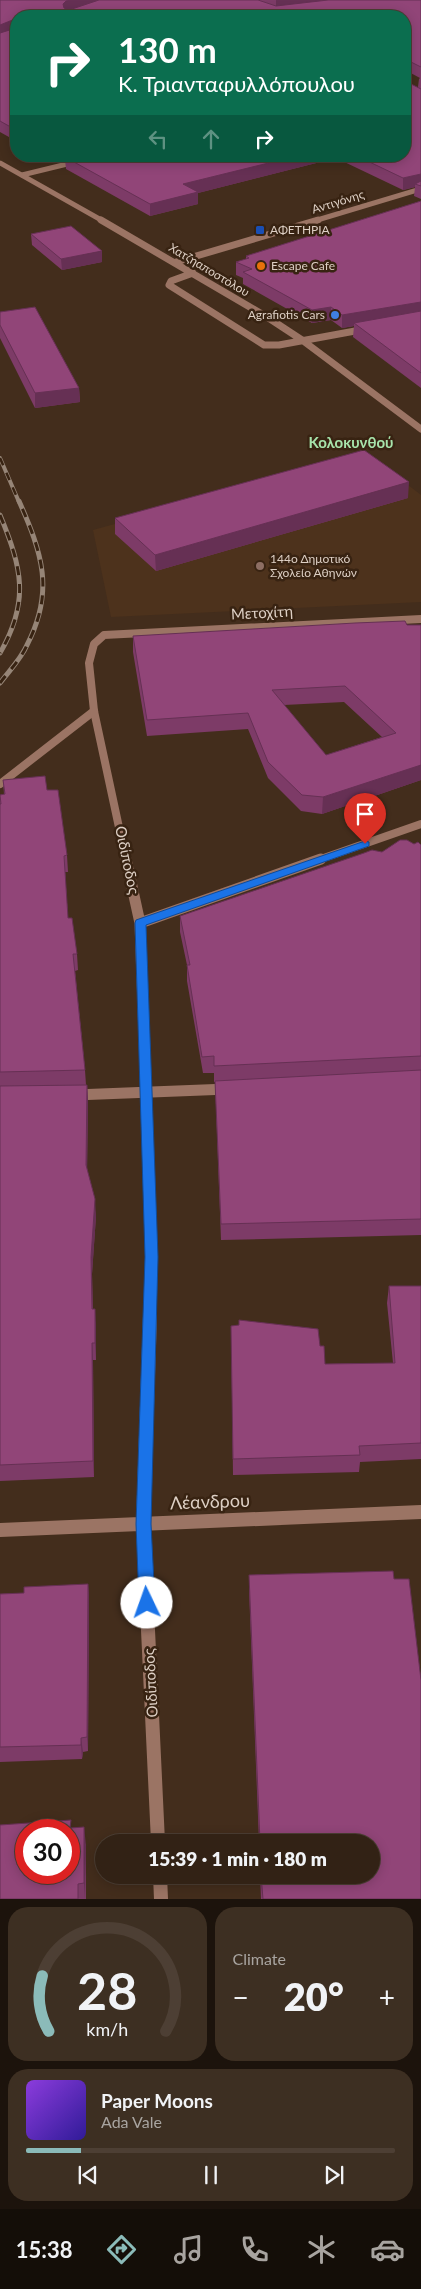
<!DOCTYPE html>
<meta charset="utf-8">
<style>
:root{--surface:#322215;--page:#3d2f22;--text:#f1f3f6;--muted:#a8a4a0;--line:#4d3f34;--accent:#8bbbb9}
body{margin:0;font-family:Lato,sans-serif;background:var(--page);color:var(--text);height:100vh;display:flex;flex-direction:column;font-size:19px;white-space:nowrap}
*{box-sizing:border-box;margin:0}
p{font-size:16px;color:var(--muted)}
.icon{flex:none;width:28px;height:28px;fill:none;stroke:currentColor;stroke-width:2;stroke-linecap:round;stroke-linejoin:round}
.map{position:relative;height:1899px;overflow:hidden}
.drawer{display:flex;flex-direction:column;gap:8px;padding:8px;background:#1c130c;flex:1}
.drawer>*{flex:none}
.hud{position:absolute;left:10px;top:10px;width:401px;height:152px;border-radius:20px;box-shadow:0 2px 12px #0003,0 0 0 1px var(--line);background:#0b6e4f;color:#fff;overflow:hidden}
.speed{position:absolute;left:15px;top:1819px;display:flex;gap:10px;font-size:25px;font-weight:700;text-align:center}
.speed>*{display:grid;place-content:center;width:65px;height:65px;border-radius:50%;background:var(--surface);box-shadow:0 2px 12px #0003,0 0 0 1px var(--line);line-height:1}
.speed .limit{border:8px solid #d22;background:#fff;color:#111}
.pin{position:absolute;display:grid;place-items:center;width:42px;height:42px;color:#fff;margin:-51px -21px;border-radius:50% 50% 50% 0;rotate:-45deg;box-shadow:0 0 5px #0007}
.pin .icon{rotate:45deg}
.me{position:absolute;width:55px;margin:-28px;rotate:357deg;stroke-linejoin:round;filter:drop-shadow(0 0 4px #0008)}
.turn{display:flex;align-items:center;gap:18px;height:105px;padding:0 25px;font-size:22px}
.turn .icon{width:65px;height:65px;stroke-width:2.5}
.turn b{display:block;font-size:35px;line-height:42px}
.lanes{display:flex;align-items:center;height:48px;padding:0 25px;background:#0003;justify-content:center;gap:25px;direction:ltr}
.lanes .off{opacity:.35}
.big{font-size:38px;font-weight:800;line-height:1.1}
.drawer .tile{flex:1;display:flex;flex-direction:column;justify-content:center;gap:8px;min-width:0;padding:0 18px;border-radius:20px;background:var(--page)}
.drawer .dial{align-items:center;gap:0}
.dial svg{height:130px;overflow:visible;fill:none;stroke:var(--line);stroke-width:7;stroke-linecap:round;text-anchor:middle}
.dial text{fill:var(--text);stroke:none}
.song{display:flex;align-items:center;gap:15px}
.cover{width:60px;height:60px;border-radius:8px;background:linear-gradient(135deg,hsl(270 70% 55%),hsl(250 70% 35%))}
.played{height:5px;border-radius:2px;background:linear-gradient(90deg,var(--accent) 15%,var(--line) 15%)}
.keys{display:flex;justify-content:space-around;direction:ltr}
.heat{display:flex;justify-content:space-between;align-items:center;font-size:28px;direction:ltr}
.drawer .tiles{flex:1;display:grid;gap:8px;grid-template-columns:1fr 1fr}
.tile:last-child{grid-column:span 2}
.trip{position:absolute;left:95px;top:1834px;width:285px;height:50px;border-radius:25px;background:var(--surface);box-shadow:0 2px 12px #0003,0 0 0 1px var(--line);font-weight:800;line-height:50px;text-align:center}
.tab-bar{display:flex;height:80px;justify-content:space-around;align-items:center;background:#140e08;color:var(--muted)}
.tab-bar .icon{width:35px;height:35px}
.tab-bar .on{color:var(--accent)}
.tab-bar b{font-size:22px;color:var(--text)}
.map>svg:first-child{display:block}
.built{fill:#4d321c}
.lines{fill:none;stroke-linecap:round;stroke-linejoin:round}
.pedestrian-far1{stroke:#9b7464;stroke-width:5}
.pedestrian{stroke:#9b7464;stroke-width:8}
.minor-far4{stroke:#9b7464;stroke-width:5}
.minor-far3{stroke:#9b7464;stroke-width:7}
.minor-far2{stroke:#9b7464;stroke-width:8}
.minor-far1{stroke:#9b7464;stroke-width:11}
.minor{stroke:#9b7464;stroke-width:14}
.rail-far1-casing{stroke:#968577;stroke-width:4}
.rail-casing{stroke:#968577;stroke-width:5}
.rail-far1{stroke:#382312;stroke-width:2.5;stroke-dasharray:8;stroke-linecap:butt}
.rail{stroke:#382312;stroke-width:3;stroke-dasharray:9;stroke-linecap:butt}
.wall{fill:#7d3b67;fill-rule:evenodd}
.shaded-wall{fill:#663054}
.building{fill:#914578;stroke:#663054;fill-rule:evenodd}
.route{fill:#1a73e8;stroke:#114b97}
.transit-dot{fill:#1a4fb4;stroke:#382312;stroke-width:2}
.food-dot{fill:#e8710a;stroke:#382312;stroke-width:2}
.shop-dot{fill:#3f7fe0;stroke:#382312;stroke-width:2}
.education-dot{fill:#8d6e63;stroke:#382312;stroke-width:2}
.labels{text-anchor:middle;stroke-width:5;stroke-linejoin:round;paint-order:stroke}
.far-street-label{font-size:12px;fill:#ddcfc4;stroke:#382312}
.far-poi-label{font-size:12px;fill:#ddcfc4;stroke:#382312;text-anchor:start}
.far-quarter-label{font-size:15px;font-weight:bold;fill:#a7e4ab;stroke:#382312}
.street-label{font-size:15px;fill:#ddcfc4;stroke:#382312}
.near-street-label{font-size:18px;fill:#ddcfc4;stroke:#382312}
</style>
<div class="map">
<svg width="421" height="1899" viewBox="0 0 421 1899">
<rect width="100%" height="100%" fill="#432d1c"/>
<!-- built -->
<path class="built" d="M368,454L421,495V602L111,617L93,530Z"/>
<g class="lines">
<!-- pedestrian-far1 -->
<path class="pedestrian-far1" d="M22,175L100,156"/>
<!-- pedestrian -->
<path class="pedestrian" d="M0,784L94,711"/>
<!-- minor-far4 -->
<path class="minor-far4" d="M0,163L103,221
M314,221L421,189"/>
<!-- minor-far3 -->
<path class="minor-far3" d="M101,220L267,317L302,340L421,429
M176,262L318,220
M193,273L171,281L169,285L264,345H279L366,329"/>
<!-- minor-far2 -->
<path class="minor-far2" d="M126,860L94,711L89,663L94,644L104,635L421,619
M318,860L421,824"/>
<!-- minor-far1 -->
<path class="minor-far1" d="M126,859L140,923L152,1257L150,1317
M140,923L321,859
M75,1095L228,1089"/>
<!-- minor -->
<path class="minor" d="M150,1316L143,1524L158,1842
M0,1530L421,1512
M160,1875L161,1899"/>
<!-- rail-far1 casing -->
<g class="rail-far1-casing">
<path id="rail-far1" d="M0,458L19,502"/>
</g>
<!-- rail casing -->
<g class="rail-casing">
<path id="rail" d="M0,515C22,568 30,601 0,653
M0,683C9,671 21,659 27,645C55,591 42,553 19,501"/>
</g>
<!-- rail-far1 -->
<use href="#rail-far1" class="rail-far1"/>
<!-- rail -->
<use href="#rail" class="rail"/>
</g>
<!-- wall -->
<path class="wall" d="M0,0H421V199L414,196L415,187L403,190L336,158L198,193V204L150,216L66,169L65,160L55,163L43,156H405L418,87L419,79L420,78L405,70V16H16V141L0,132Z
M421,201V388L353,337L354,326L342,328L331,320L312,323L243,284V278L236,275V262L246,259V256Z
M31,234L102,262L62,270L32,245Z
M0,312L79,388L80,402L35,408L0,338Z
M408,498L156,571L115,534V518Z
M407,625L421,780L322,814L301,811L268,778L248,729L147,736L133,652V636ZM344,702L382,737L326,755L284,705Z
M3,780L47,790L67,855L68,872H65L68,918L77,954L78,970L75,971L85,1070L86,1085H87L88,1101L87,1169L96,1216L92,1274L93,1309L96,1326V1360H93L94,1477L0,1481V795L4,794Z
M414,844L421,845V1235L221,1240L215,1082H214V1073H203L187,981V965L180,932V916L382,852Z
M389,1286H421V1459L360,1462L359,1472L233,1475L231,1326L320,1346L325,1364L393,1363L387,1303Z
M249,1575L394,1579L421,1899H261L260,1875H371V1842H259L249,1590Z
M88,1584L89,1598L88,1751L83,1752L82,1759L0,1762V1594L24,1593Z
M71,1828L86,1845V1899H0Z"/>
<!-- shaded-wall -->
<path class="shaded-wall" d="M71,0H103L64,15L63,4L66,1Z
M276,0H342L276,8Z
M15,19V30L0,36V25Z
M54,156H83L65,157V160L55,163Z
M297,156H336V158L198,193V204L150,216V204L183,184Z
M421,174V186L415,184V187L403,190V178Z
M102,251V262L62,270L61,259Z
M421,302V315L354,323V326L342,328V315Z
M331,307V320L312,323V310Z
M79,388L80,402L35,408V393Z
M409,482L408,498L156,571L155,555Z
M421,765V780L322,814L323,797Z
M87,1085L88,1101L87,1182L86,1165Z
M95,1199L96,1216L92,1274L93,1326L91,1257Z
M95,1309L96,1326V1360L95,1343Z
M92,1343L93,1360L94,1477L93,1461Z
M88,1584L89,1598L88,1751L87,1737Z
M81,1738L83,1752L82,1759L81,1745Z
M84,1827L86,1845L85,1899L84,1883Z"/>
<!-- building -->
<path class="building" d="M0,0H71L66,1L63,4L64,8L69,10L99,0H258L276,6L328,0H421V67L405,59V16H16V20L15,19L0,25Z
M16,28V130L0,121V33Z
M405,82H407L421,89V174L403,178L357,156H405Z
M69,156H297L183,184L198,192L150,204L65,157Z
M421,181V186L415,184Z
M421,201V302L342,315L331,307L312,310L243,272L252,269L236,262L249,258L246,256Z
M71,226L102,251L61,259L31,234Z
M35,307L79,388L35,393L0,325V312Z
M421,311V373L354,323Z
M364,450L409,482L155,555L115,518Z
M405,621L407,625H421V765L323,797L302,795L268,762L248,713L147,720L133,636L355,623ZM345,686L396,733L326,755L272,690Z
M45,776L47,790H58L67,855L64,856L68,918H72L77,954H73L85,1070L0,1072V804H1L0,795L5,794L3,780Z
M400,840H407L414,844L418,842L421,845V1056L214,1066V1056L202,1057L187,965H190L180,916L364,853L372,850L382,852Z
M421,1070V1219L221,1224L215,1081Z
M87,1085L86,1165L95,1199L91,1257L92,1309H95V1343H92L93,1461L0,1465V1086Z
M389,1286H421V1443L359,1446L360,1455L233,1459L231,1326L239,1325V1320L318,1329L320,1346H324L325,1364L395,1363Z
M393,1571L394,1579H409L421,1680V1899H263L261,1875H371V1842H260L249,1575Z
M88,1584L87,1737L81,1738V1745L0,1747V1594L24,1593V1587Z
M71,1820L70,1828L84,1827V1883L78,1884V1899H0V1825ZM26,1830H69V1872H26Z"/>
<!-- route -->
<path class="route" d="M365,841L369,842V846L146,925L158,1257L151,1524L155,1603L153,1608L147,1610L141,1608L139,1603L136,1524L145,1257L135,923L136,920Z"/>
<!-- markers -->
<rect class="transit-dot" x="255" y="225" width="10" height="10" rx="2.5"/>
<circle class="food-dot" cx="261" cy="266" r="5"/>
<circle class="shop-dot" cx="335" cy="315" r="5"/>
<circle class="education-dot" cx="260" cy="566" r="5"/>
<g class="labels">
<!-- far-street labels -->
<g class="far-street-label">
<text transform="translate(338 202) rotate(-17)" y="4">Αντιγόνης</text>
<text transform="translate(209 270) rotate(31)" y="4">Χατζηαποστόλου</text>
</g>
<!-- far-poi labels -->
<g class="far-poi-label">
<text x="270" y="234">ΑΦΕΤΗΡΙΑ</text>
<text x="271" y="270">Escape Cafe</text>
<text x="325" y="319" text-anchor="end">Agrafiotis Cars</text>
<text x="270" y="563">144ο Δημοτικό<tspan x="270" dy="14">Σχολείο Αθηνών</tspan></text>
</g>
<!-- far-quarter labels -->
<g class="far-quarter-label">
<text x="351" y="448">Κολοκυνθού</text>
</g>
<!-- street labels -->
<g class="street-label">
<text transform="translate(262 613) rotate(-3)" y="5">Μετοχίτη</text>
<text transform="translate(127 860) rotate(78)" y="5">Οιδίποδος</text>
<text transform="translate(151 1683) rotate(-93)" y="5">Οιδίποδος</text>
</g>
<!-- near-street labels -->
<g class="near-street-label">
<text transform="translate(210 1502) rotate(-2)" y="6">Λέανδρου</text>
</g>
</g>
</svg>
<div class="speed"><div class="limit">30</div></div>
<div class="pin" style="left:365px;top:844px;background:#d93025"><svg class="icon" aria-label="arrive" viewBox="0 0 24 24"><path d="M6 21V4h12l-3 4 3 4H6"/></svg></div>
<svg class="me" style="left:147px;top:1603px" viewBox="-20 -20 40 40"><circle r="19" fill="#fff"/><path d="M0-13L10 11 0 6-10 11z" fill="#1a73e8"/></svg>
<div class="trip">15:39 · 1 min · 180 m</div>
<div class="hud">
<div class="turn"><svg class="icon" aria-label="right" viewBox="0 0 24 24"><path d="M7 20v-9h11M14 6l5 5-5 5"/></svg><div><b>130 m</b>Κ. Τριανταφυλλόπουλου</div></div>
<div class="lanes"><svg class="icon off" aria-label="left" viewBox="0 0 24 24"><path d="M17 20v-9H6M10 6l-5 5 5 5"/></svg><svg class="icon off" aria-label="ahead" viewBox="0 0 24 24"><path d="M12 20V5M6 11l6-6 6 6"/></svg><svg class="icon" aria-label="right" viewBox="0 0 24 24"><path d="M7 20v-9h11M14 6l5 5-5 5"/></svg></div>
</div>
</div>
<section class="drawer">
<div class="tiles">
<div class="tile dial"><svg viewBox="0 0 100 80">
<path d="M14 69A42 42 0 1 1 86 69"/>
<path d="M14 69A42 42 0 0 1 10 35" stroke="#8bbbb9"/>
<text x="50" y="56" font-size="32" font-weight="700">28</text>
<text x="50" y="72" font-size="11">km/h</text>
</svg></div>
<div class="tile"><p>Climate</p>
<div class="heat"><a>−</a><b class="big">20°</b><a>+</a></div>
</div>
<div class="tile">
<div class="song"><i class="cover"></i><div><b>Paper Moons</b><p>Ada Vale</p></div></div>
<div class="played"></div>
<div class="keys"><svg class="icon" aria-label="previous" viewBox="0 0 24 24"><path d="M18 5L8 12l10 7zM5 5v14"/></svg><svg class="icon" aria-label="pause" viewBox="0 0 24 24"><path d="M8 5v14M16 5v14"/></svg><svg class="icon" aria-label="next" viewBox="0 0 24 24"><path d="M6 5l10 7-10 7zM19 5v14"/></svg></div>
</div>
</div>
</section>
<nav class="tab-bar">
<b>15:38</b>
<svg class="icon on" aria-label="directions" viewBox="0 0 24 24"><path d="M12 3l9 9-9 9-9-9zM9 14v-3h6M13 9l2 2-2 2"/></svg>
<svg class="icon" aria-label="music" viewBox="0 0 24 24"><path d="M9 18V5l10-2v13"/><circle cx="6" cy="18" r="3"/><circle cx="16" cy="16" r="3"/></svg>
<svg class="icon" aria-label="phone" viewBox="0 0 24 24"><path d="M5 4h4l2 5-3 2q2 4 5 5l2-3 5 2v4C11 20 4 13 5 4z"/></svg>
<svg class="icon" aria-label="climate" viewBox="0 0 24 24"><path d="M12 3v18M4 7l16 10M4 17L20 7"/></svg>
<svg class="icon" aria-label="car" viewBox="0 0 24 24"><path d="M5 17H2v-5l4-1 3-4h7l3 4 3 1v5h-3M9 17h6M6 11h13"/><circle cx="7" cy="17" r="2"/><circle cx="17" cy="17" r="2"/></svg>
</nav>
